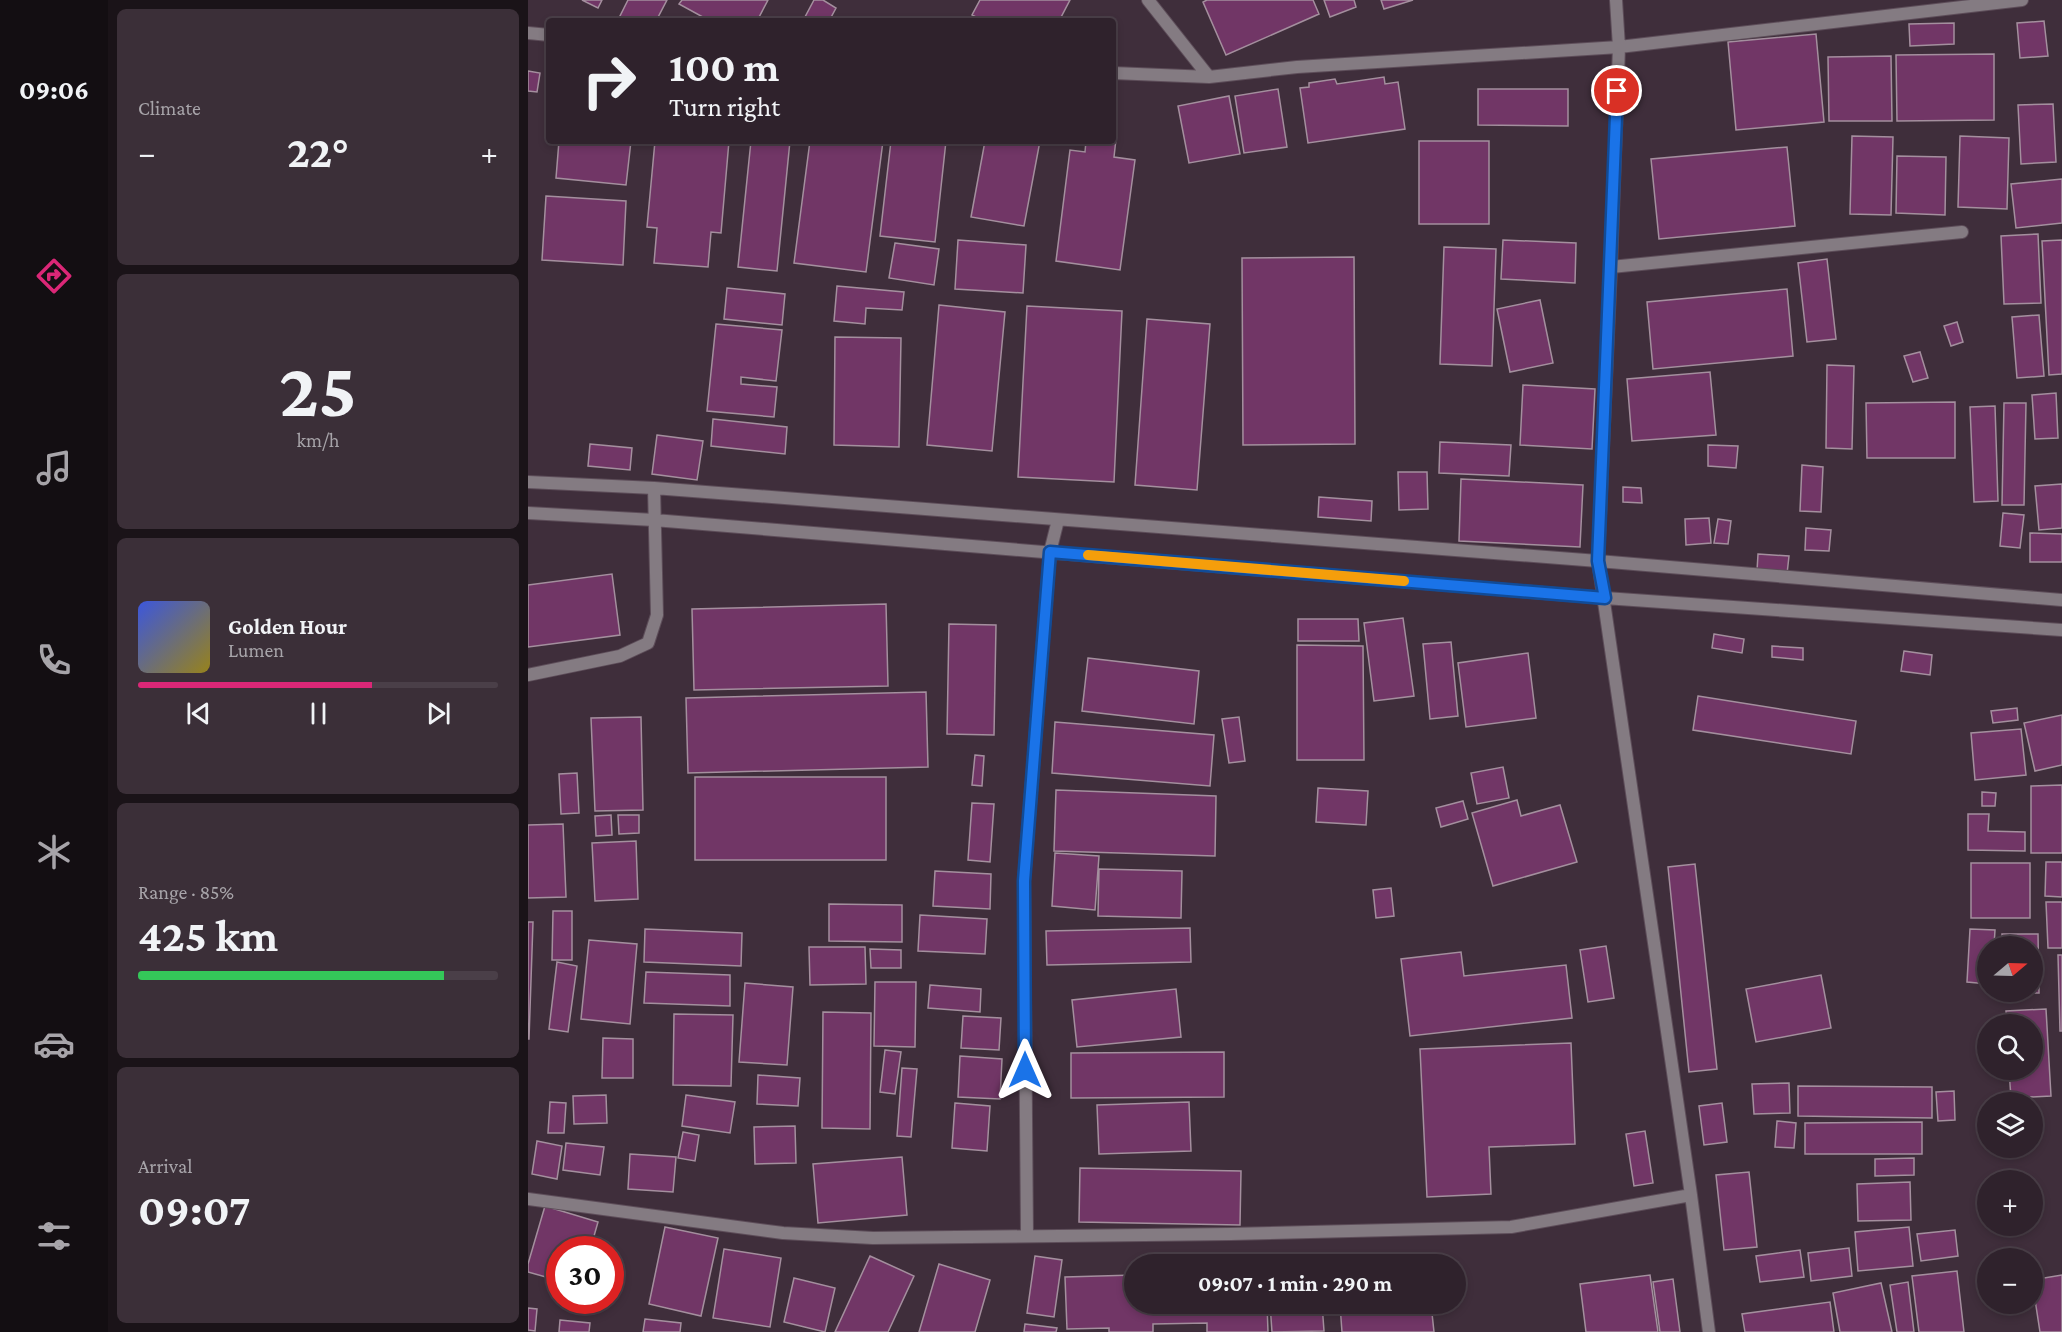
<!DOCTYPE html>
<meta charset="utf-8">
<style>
:root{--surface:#2f222c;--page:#3b2f38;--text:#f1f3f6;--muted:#a7a4a9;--line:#4a3f48;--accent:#db2777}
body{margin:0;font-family:"Crimson Pro",serif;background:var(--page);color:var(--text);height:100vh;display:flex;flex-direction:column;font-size:22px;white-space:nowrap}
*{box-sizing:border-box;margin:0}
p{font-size:20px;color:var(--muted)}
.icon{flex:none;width:33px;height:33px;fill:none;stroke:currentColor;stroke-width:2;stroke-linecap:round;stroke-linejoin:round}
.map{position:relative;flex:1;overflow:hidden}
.side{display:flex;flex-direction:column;gap:9px;padding:9px;background:#1a1318;width:420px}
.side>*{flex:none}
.banner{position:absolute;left:18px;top:18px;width:570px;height:126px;border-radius:6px;box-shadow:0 3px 9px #0003,0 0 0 2px var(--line);background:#2f222c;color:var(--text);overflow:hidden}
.needle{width:39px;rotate:71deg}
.fabs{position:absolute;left:1449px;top:936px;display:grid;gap:12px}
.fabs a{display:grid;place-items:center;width:66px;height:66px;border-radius:50%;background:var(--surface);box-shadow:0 3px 9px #0003,0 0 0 2px var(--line);font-size:30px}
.speed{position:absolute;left:18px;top:1236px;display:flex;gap:12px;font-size:30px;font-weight:700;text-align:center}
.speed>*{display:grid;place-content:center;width:78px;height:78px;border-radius:50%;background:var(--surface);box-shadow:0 3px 9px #0003,0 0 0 2px var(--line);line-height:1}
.speed .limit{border:9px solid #d22;background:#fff;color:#111}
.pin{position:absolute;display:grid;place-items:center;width:51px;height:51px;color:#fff;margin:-26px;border:3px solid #fff;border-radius:50%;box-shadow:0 2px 6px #0007}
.me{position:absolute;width:66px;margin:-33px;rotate:0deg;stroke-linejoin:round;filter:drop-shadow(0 0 4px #0008)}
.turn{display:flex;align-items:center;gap:21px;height:126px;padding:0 24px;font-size:27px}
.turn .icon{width:78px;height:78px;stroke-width:2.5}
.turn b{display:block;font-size:42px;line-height:51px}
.big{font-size:45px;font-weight:700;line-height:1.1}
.side .widget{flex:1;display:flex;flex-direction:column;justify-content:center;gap:9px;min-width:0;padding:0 21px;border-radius:9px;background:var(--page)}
.side .dial{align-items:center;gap:0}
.dial b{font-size:78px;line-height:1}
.song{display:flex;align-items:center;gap:18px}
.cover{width:72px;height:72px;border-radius:9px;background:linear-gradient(135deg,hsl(230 70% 55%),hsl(50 70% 35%))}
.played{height:6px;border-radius:3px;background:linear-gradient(90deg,var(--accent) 65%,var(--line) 65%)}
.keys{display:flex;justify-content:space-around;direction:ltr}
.heat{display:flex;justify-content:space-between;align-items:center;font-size:33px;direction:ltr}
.charge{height:9px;border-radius:4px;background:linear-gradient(90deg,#34c759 85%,var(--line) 0)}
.trip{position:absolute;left:596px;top:1254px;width:342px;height:60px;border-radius:30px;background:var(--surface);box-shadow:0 3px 9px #0003,0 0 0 2px var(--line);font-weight:700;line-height:60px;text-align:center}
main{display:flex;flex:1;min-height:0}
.tab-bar{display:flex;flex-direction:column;width:108px;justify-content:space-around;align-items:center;background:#130e12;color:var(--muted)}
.tab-bar .icon{width:42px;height:42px}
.tab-bar .current{color:var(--accent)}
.tab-bar b{font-size:27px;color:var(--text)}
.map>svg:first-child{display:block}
.building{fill:#713666;stroke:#a48f9e;stroke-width:1.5}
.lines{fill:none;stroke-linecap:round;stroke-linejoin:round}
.street-casing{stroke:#5d4d59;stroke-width:14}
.street{stroke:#847b82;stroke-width:12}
.route-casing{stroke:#114b97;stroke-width:15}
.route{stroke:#1a73e8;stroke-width:10}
.slow{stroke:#f59e0b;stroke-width:10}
</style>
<main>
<nav class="tab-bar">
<b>09:06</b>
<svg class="icon current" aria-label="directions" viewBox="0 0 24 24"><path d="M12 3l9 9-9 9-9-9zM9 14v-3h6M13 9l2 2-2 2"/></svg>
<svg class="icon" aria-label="music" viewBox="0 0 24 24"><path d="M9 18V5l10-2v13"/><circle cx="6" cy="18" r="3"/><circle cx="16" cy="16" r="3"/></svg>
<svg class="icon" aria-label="phone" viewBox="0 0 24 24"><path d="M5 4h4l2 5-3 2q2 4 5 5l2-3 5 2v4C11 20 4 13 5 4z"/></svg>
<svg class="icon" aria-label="climate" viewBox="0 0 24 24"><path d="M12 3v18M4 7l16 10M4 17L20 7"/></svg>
<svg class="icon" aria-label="car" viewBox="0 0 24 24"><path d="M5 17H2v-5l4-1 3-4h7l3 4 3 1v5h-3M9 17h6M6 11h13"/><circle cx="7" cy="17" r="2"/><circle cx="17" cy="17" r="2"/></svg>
<svg class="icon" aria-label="filters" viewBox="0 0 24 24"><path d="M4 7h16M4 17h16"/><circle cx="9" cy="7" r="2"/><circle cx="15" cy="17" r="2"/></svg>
</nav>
<section class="side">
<div class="widget"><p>Climate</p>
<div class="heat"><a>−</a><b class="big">22°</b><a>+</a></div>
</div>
<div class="widget dial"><b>25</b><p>km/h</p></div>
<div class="widget">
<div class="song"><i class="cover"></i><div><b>Golden Hour</b><p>Lumen</p></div></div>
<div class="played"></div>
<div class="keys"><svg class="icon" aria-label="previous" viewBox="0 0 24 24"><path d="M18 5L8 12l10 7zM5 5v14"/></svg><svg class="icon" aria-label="pause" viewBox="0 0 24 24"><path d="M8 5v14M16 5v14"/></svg><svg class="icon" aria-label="next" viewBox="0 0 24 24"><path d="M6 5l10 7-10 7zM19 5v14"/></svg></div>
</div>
<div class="widget"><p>Range · 85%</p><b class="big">425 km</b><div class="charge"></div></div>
<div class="widget"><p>Arrival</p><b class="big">09:07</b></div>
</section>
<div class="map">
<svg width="1534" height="1332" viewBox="0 0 1534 1332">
<rect width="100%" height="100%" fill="#3f2e3b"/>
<!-- building -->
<path class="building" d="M54,0H74L70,8Z
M100,0H139L128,21H102L92,16Z
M154,0H240L229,21H182L151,4Z
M286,0H295L308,8L301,21H284L277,17Z
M452,0H542L531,21H456L444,15Z
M679,0H785L791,14L698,55L675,2Z
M796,0H826L828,7L802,17Z
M853,0H885L856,9Z
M1516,21L1520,56L1492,58L1489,23Z
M1426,23V44L1382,46L1381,24Z
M1288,34L1296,122L1208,130L1200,42Z
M1466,54V120L1369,121L1368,55Z
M1363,56L1364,121H1301L1300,57Z
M0,71L12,73L9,92L0,91Z
M856,77L857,84L870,82L877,129L780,143L772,88L781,87V83L807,79L809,84Z
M750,89L759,147L716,153L707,96Z
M950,89H1040V126L950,125Z
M701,96L712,154L661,163L650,106Z
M1525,104L1528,162L1493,164L1490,105Z
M1324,136L1365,137L1363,215L1322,214Z
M1432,136L1481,138L1479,209L1430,207Z
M585,138L588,139L586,157L607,160L592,270L528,261L542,150L557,152L558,141H585Z
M31,141H103L98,185L28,178Z
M127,141H201L193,233L183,232L180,267L126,263L129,228L119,227Z
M223,141H262L249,271L210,267Z
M282,141H355L338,272L266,263Z
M363,141H418L407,242L352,236Z
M457,141H512L496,226L443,217Z
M891,141H961V224H891Z
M1259,147L1267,226L1131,239L1123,159Z
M1369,156L1418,157L1417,215L1368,213Z
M1534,179V223L1488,228L1483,184Z
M18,196L98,201L95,265L14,260Z
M1510,234L1513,303L1476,304L1473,236Z
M430,240L498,245L495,293L427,289Z
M975,240L1048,243L1047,283L973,279Z
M1534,240V374L1521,375L1514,241Z
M367,243L411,249L406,285L361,278Z
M916,247L968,249L964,366L912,364Z
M826,257L827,444L715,445L714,258Z
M1299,259L1308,339L1279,342L1270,263Z
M309,286L376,292L374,310L338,308L337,324L306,321Z
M199,288L257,294L254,325L196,319Z
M1259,289L1265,356L1125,369L1119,302Z
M1012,300L1025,363L982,372L969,309Z
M411,305L477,312L464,451L399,445Z
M499,306L594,311L586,482L490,477Z
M1511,315L1516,376L1489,378L1484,317Z
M619,319L682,324L669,490L607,485Z
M1429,322L1435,342L1423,346L1416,326Z
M188,324L254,330L248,381L213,377V384L249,387L246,417L179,411Z
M307,337L373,338L371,447L306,445Z
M1392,352L1400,378L1385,382L1376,356Z
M1299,365L1326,366L1324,449L1298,448Z
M1182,372L1188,435L1104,441L1099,379Z
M995,385L1067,389L1064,449L992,445Z
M1528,393L1530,438L1507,439L1504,395Z
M1427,402V458H1339L1338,403Z
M1476,403H1498L1496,505H1474Z
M1467,406L1470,501L1446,502L1442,407Z
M185,419L259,427L257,454L183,446Z
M129,435L175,441L169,480L124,474Z
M912,442L983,445L981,476L911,473Z
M62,444L104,448L102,470L60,466Z
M1180,445L1210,446L1208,468L1180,466Z
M1274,465L1295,467L1293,512L1272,511Z
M870,472H899L900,509L871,510Z
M933,479L1055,485L1052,547L931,541Z
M1534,484V528L1511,530L1507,486Z
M1095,487L1113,488L1114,503L1095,502Z
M791,497L844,501L843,521L790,517Z
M1475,513L1496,515L1492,548L1472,546Z
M1181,518L1183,543L1158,545L1157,519Z
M1190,519L1203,521L1200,544L1186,543Z
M1278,528L1303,530L1301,551L1277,550Z
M1502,533L1534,534V562H1502Z
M1230,554L1261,556L1259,574L1229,571Z
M84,574L92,635L0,647V585Z
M358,604L360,686L166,690L164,609Z
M875,618L886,696L846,701L836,623Z
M770,619H830L831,641H770Z
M421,624L468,625L466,735L419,734Z
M1186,634L1216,639L1214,653L1184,648Z
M923,642L930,716L902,719L895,644Z
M769,645L835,646L836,760H769Z
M1244,646L1275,648V660L1244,657Z
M1376,651L1404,655L1402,675L1373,671Z
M1000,653L1008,718L938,727L930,663Z
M560,658L671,671L666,724L554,711Z
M398,692L400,767L160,773L158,698Z
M1170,696L1328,721L1323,754L1165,730Z
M1489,708L1490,720L1465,723L1463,711Z
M1534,715V765L1507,771L1496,723Z
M113,717L115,810L67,811L63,718Z
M711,717L717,761L701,763L694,719Z
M527,722L686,735L682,786L524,773Z
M1493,729L1498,775L1447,780L1443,733Z
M447,755L456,756L454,786L444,785Z
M975,767L981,798L949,804L943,773Z
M49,773L51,813L33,814L31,774Z
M167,777H358V860H167Z
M1534,785V853H1503V786Z
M790,788L840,791L838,825L788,822Z
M528,790L688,796L687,856L526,851Z
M1454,792L1468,793L1467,806H1454Z
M989,800L993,816L1032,805L1049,862L965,886L944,813Z
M935,801L940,819L913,827L908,808Z
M444,803L466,804L462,862L440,860Z
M1440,814H1461L1460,831L1497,832V851L1440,850Z
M83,815L84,835L68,836L67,816Z
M90,815H111V833L91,834Z
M35,824L38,897L0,898V825Z
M108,841L110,899L67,901L64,843Z
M527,853L571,856L567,910L524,906Z
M1518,862H1534V897L1517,896Z
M1443,863H1502V918H1443Z
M1167,864L1189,1069L1161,1072L1140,867Z
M571,869L654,871L653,918L570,916Z
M407,871L463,874L462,909L405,906Z
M863,888L866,916L848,918L845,890Z
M1518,902H1534V948H1520Z
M301,904L374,905V942L301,941Z
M25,911H44V960H24Z
M392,915L459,919L457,954L390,951Z
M0,922H5L1,1039H0Z
M662,928L663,962L519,965L518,931Z
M117,929L214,933L213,966L116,962Z
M1442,929L1467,930L1466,946H1460V984L1439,982Z
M1474,934H1510L1511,993H1475V992H1504V946H1474Z
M61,940L109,944L102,1024L53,1019Z
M1078,946L1086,998L1060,1002L1052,950Z
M281,947H337L338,984L282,985Z
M342,949L373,950V968H343Z
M933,952L936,976L1038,965L1044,1018L882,1036L873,959Z
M1530,955H1534V1031H1532Z
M29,962L49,966L40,1032L21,1029Z
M118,972L202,975V1006L116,1003Z
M1293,975L1303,1028L1228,1042L1218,989Z
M347,982H388L387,1047L346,1046Z
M217,983L265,987L259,1065L211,1062Z
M402,985L453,989L452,1012L400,1008Z
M648,989L653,1037L549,1047L544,1000Z
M1518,1009L1523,1096L1483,1098L1481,1070H1504V1024H1479L1478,1011Z
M295,1012L343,1013L342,1129L294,1128Z
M146,1014L205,1015L203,1086L145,1085Z
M435,1016L473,1018L471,1050L433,1048Z
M75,1038L105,1039V1078H74Z
M1043,1043L1047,1144L961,1147L963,1194L899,1197L892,1049Z
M357,1050L373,1052L367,1094L352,1092Z
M696,1052V1097L543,1098V1053Z
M432,1056L474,1059L472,1099L430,1097Z
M374,1068L389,1069L383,1137L369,1136Z
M230,1075L272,1078L270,1106L229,1104Z
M1261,1083L1262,1113L1226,1114L1224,1084Z
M1270,1086L1404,1087V1118L1270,1116Z
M1426,1091L1427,1120L1410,1121L1408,1092Z
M78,1095L79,1123L46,1124L45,1096Z
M158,1095L207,1102L202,1133L154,1126Z
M22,1102L38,1103L36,1133H20Z
M661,1102L663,1151L571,1154L569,1105Z
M427,1103L462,1106L459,1151L424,1148Z
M1194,1103L1199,1142L1176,1145L1171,1106Z
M1249,1121L1268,1123L1266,1148L1247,1147Z
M1394,1122V1154H1277V1123Z
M267,1126L268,1163L227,1164L226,1127Z
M1117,1131L1125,1183L1106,1186L1098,1134Z
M155,1132L171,1135L167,1161L150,1158Z
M9,1141L34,1146L29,1179L4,1174Z
M38,1143L76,1147L72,1175L35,1170Z
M102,1154L148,1157L145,1192L100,1189Z
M374,1157L379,1215L290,1223L285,1164Z
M1386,1158V1175L1347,1176V1159Z
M552,1168L713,1171L712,1225L551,1222Z
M1221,1172L1229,1247L1196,1250L1188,1175Z
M1382,1182L1383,1220L1330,1221L1329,1184Z
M17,1206L70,1222L62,1250H32V1281L0,1272V1264Z
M137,1227L190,1238L173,1316L121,1304Z
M1381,1227L1385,1266L1330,1271L1327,1232Z
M1427,1230L1430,1256L1393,1261L1389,1234Z
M1321,1248L1324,1276L1283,1281L1280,1253Z
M196,1249L253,1258L242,1327L185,1318Z
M1272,1250L1276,1277L1232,1282L1228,1256Z
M342,1256L386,1276L360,1332H307Z
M507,1256L534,1260L526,1317L499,1313Z
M411,1264L462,1280L447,1332H391Z
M1429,1271L1436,1332H1391L1384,1276Z
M606,1275V1304H739L740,1332H679V1323L625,1324V1332H581V1328L539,1329L537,1277Z
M1122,1275L1130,1332H1058L1052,1284Z
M1534,1275V1332H1512L1504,1280Z
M266,1278L307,1288L297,1332L256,1322Z
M1145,1279L1152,1332H1132L1125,1282Z
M1380,1282L1386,1332H1369L1362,1285Z
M1353,1283L1364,1332H1312L1305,1293Z
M1302,1302L1306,1332H1217L1214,1314Z
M742,1304H794L796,1331L744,1332Z
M833,1304H903L906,1332H814L812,1305Z
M0,1308L9,1309L7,1331L0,1330Z
M117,1319L153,1323L152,1332H115Z
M32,1320L62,1323L61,1332H31Z
M497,1324L529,1328L528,1332H496Z"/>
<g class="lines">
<!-- street casing -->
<g class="street-casing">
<path id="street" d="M620,0L681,77
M1088,0L1091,47L1083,267L1070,561L1163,1195L1181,1332
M0,33L21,35
M585,73L681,77L769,67L1091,47L1494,0
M1083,267L1434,232
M0,482L126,488L1070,561L1534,600
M0,513L126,520L1077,598L1534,630
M0,675L92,656L120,643L129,615L126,488
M0,1199L255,1233L345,1238L702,1234L983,1227L1163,1195
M499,1235L496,881L522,552L530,520"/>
</g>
<!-- street -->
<use href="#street" class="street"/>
</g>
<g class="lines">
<!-- route casing -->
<g class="route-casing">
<path id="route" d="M497,1070L496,881L522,552L1077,598L1070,561L1089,91"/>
</g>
<!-- route -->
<use href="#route" class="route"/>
<!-- slow -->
<path class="slow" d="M560,555L876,581"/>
</g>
</svg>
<div class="fabs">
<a><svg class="needle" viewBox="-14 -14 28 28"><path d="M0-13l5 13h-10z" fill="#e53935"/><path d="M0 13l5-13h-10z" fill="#a7a4a9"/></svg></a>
<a><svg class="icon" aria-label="search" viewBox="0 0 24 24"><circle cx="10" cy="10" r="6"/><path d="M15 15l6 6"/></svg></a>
<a><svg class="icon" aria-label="layers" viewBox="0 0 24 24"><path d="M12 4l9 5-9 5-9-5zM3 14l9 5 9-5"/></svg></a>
<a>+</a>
<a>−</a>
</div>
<div class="speed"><div class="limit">30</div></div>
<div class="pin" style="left:1089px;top:91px;background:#d93025"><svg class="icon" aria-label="arrive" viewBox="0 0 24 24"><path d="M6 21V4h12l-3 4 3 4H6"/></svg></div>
<svg class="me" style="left:497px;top:1070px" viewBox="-20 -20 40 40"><path d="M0-17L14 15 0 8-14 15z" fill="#1a73e8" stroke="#fff" stroke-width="4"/></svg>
<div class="trip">09:07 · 1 min · 290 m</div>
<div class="banner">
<div class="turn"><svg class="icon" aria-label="right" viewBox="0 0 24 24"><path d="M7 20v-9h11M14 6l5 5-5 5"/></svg><div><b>100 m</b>Turn right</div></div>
</div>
</div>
</main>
